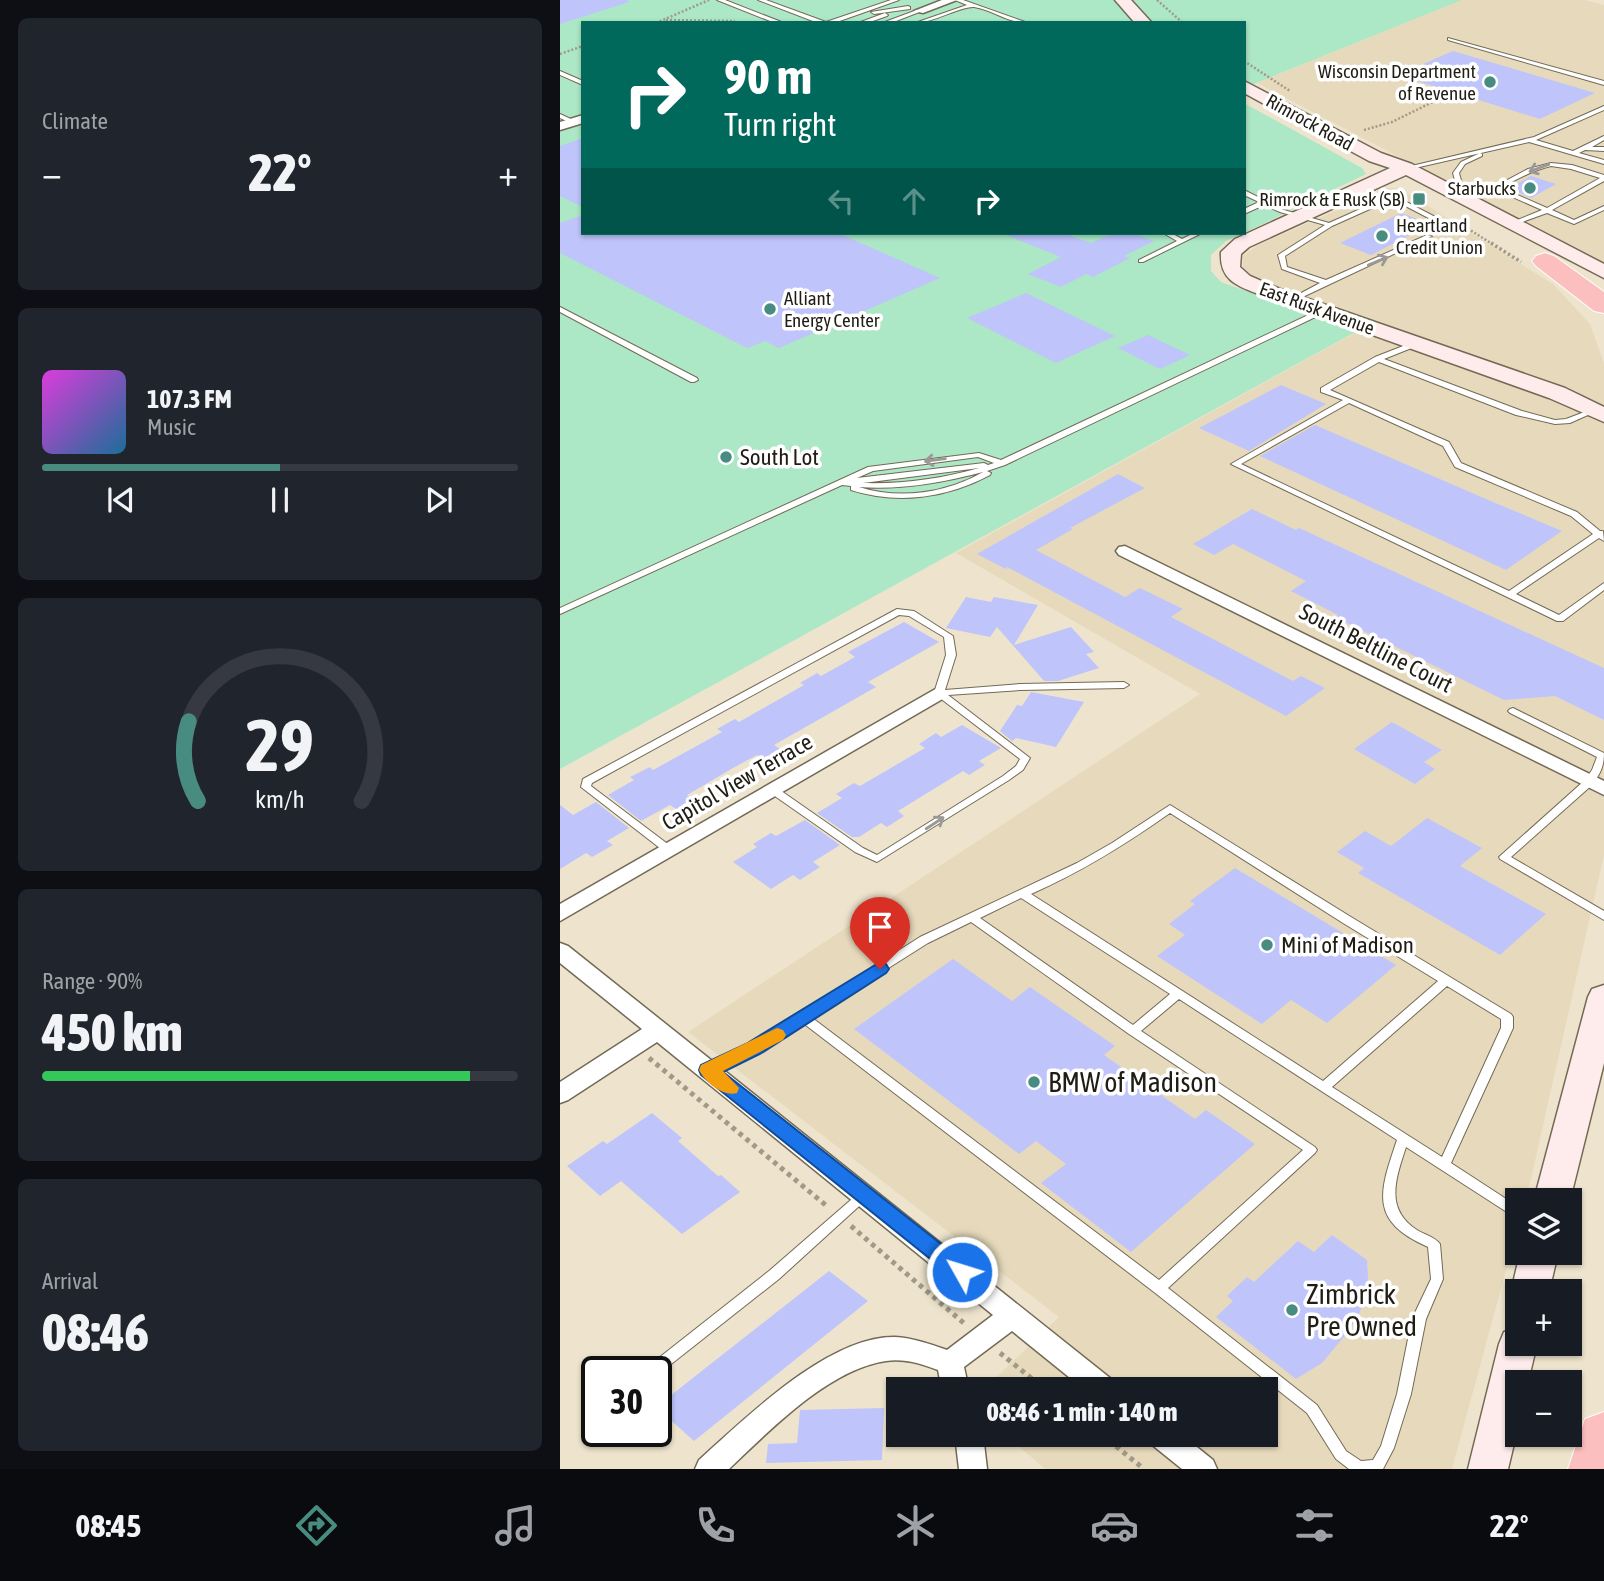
<!DOCTYPE html>
<meta charset="utf-8">
<style>
:root{--surface:#171b24;--page:#20242c;--text:#f1f3f6;--muted:#9ea1a6;--line:#363941;--accent:#488c81}
body{margin:0;font-family:"Asap Condensed",sans-serif;background:var(--page);color:var(--text);height:100vh;display:flex;flex-direction:column;font-size:26px;white-space:nowrap}
*{box-sizing:border-box;margin:0}
p{font-size:23px;color:var(--muted)}
.icon{flex:none;width:38px;height:38px;fill:none;stroke:currentColor;stroke-width:2;stroke-linecap:round;stroke-linejoin:round}
.map{position:relative;flex:1;overflow:hidden}
.panel{display:flex;flex-direction:column;gap:18px;padding:18px;background:#0d0f14;width:560px}
.panel>*{flex:none}
.guide{position:absolute;left:21px;top:21px;width:665px;height:214px;border-radius:0px;box-shadow:0 2px 5px #0004;background:#00695c;color:#fff;overflow:hidden}
.controls{position:absolute;left:945px;top:1188px;display:grid;gap:14px}
.controls a{display:grid;place-items:center;width:77px;height:77px;border-radius:0px;background:var(--surface);box-shadow:0 2px 5px #0004;font-size:35px}
.speed{position:absolute;left:21px;top:1356px;display:flex;gap:14px;font-size:35px;font-weight:700;text-align:center}
.speed>*{display:grid;place-content:center;width:91px;height:91px;border-radius:50%;background:var(--surface);box-shadow:0 2px 5px #0004;line-height:1}
.speed .limit{border:4px solid #111;border-radius:10px;background:#fff;color:#111}
.pin{position:absolute;display:grid;place-items:center;width:60px;height:60px;color:#fff;margin:-72px -30px;border-radius:50% 50% 50% 0;rotate:-45deg;box-shadow:0 0 7px #0007}
.pin .icon{rotate:45deg}
.me{position:absolute;width:77px;margin:-38px;rotate:309deg;stroke-linejoin:round;filter:drop-shadow(0 0 5px #0008)}
.turn{display:flex;align-items:center;gap:24px;height:147px;padding:0 28px;font-size:32px}
.turn .icon{width:91px;height:91px;stroke-width:2.5}
.turn b{display:block;font-size:49px;line-height:60px}
.lanes{display:flex;align-items:center;height:66px;padding:0 28px;background:#0003;justify-content:center;gap:35px;direction:ltr}
.lanes .off{opacity:.35}
.big{font-size:52px;font-weight:800;line-height:1.1}
.panel .widget{flex:1;display:flex;flex-direction:column;justify-content:center;gap:10px;min-width:0;padding:0 24px;border-radius:10px;background:var(--page)}
.panel .dial{align-items:center;gap:0}
.dial svg{height:182px;overflow:visible;fill:none;stroke:var(--line);stroke-width:7;stroke-linecap:round;text-anchor:middle}
.dial text{fill:var(--text);stroke:none}
.song{display:flex;align-items:center;gap:21px}
.cover{width:84px;height:84px;border-radius:10px;background:linear-gradient(135deg,hsl(300 70% 55%),hsl(200 70% 35%))}
.played{height:7px;border-radius:4px;background:linear-gradient(90deg,var(--accent) 50%,var(--line) 50%)}
.keys{display:flex;justify-content:space-around;direction:ltr}
.heat{display:flex;justify-content:space-between;align-items:center;font-size:38px;direction:ltr}
.charge{height:10px;border-radius:5px;background:linear-gradient(90deg,#34c759 90%,var(--line) 0)}
.trip{position:absolute;left:326px;top:1377px;width:392px;height:70px;border-radius:0px;background:var(--surface);box-shadow:0 2px 5px #0004;font-weight:800;line-height:70px;text-align:center}
.dock{display:flex;height:112px;justify-content:space-around;align-items:center;background:#090b0e;color:var(--muted)}
.dock .icon{width:49px;height:49px}
.dock .current{color:var(--accent)}
.dock b{font-size:32px;color:var(--text)}
main{display:flex;flex:1;min-height:0}
.map>svg:first-child{display:block}
.built{fill:#e7dabc}
.green{fill:#ace7c6}
.building{fill:#bfc4fa}
.lines{fill:none;stroke-linecap:round;stroke-linejoin:round}
.lane-casing{stroke:#736a56;stroke-width:2}
.street-casing{stroke:#736a56;stroke-width:3}
.secondary-casing{stroke:#736a56;stroke-width:3}
.highway-casing{stroke:#fff;stroke-width:2}
.path-far2{stroke:#a19a88;stroke-width:2.5;stroke-dasharray:2 2;stroke-linecap:butt}
.path-far1{stroke:#a19a88;stroke-width:3.5;stroke-dasharray:2.5 2.5;stroke-linecap:butt}
.path{stroke:#a19a88;stroke-width:5;stroke-dasharray:4.5 4.5;stroke-linecap:butt}
.lane{fill:#fff;fill-rule:evenodd}
.street{fill:#fff;fill-rule:evenodd}
.secondary{fill:#feecec;fill-rule:evenodd}
.highway{fill:#fcbfbf;fill-rule:evenodd}
.oneway{stroke:#9b9995}
.route{fill:#1a73e8;stroke:#114b97;stroke-width:2}
.slow{fill:#f59e0b}
.poi-dot{fill:#488c81;stroke:#fff;stroke-width:2.5}
.labels{text-anchor:middle;stroke-width:7;stroke-linejoin:round;paint-order:stroke}
.far-poi-label{font-size:19px;fill:#201d14;stroke:#fff;text-anchor:end}
.far-street-label{font-size:19px;fill:#201d14;stroke:#fff}
.poi-label{font-size:23px;fill:#201d14;stroke:#fff;text-anchor:start}
.street-label{font-size:23px;fill:#201d14;stroke:#fff}
.near-poi-label{font-size:28px;fill:#201d14;stroke:#fff;text-anchor:start}
</style>
<main>
<section class="panel">
<div class="widget"><p>Climate</p>
<div class="heat"><a>−</a><b class="big">22°</b><a>+</a></div>
</div>
<div class="widget">
<div class="song"><i class="cover"></i><div><b>107.3 FM</b><p>Music</p></div></div>
<div class="played"></div>
<div class="keys"><svg class="icon" aria-label="previous" viewBox="0 0 24 24"><path d="M18 5L8 12l10 7zM5 5v14"/></svg><svg class="icon" aria-label="pause" viewBox="0 0 24 24"><path d="M8 5v14M16 5v14"/></svg><svg class="icon" aria-label="next" viewBox="0 0 24 24"><path d="M6 5l10 7-10 7zM19 5v14"/></svg></div>
</div>
<div class="widget dial"><svg viewBox="0 0 100 80">
<path d="M14 69A42 42 0 1 1 86 69"/>
<path d="M14 69A42 42 0 0 1 10 34" stroke="#488c81"/>
<text x="50" y="56" font-size="32" font-weight="700">29</text>
<text x="50" y="72" font-size="11">km/h</text>
</svg></div>
<div class="widget"><p>Range · 90%</p><b class="big">450 km</b><div class="charge"></div></div>
<div class="widget"><p>Arrival</p><b class="big">08:46</b></div>
</section>
<div class="map">
<svg width="1044" height="1469" viewBox="0 0 1044 1469">
<rect width="100%" height="100%" fill="#eee4cd"/>
<!-- built -->
<path class="built" d="M902,0H1025L1044,5V264L697,83Z
M827,188H839L993,284L1030,324L1044,363V855L971,1179L965,1200H957V1230L892,1469H485L446,1435H705V1390L428,1389L427,1386L499,1317L128,1032L640,694L396,553L816,321L703,281L683,270V256L698,245Z"/>
<!-- green -->
<path class="green" d="M0,0H902L684,88V23H23V233H684L666,241L651,255V271L661,282L797,331L0,769Z
M684,103L802,168L806,174L684,233Z"/>
<!-- building -->
<path class="building" d="M0,0H68L69,2L0,24Z
M893,51L1035,93L980,119L838,75Z
M23,138V207L0,196V146Z
M971,176L996,184L971,198L949,188Z
M841,213L871,224L811,255L780,243Z
M23,215V233H278L380,278L219,348L205,341L187,348L0,253V223Z
M441,233H503L531,243L553,233H571L594,241L564,256L570,258L533,277L526,274L501,287L468,274L501,257Z
M466,293L555,336L496,363L407,318Z
M588,335L630,355L600,369L558,348Z
M721,385L766,404L689,451L639,428Z
M755,425L926,499L1002,531L946,570L700,456Z
M558,474L585,488L510,528L513,529L476,550L565,597L580,588L623,609L611,617L733,681L741,676L765,688L726,716L447,567L446,569L417,554Z
M692,509L736,530L739,528L1044,668V720L995,696L944,700L775,617L778,615L731,591L746,581L673,544L654,555L633,544Z
M406,597L431,602L434,597L478,605L454,645L511,627L534,652L526,654L539,668L498,681H484L437,627L430,637L386,628Z
M344,622L379,642L308,682L316,687L214,745L220,749L203,759L197,755L173,768L127,795L133,799L116,809L110,805L81,821L48,795L74,780L70,777L90,767L93,770L162,732L157,729L175,719L179,722L244,685L240,683L257,673L261,676L295,657L288,652Z
M471,692L524,702L496,747L456,738L452,741L440,731L457,705L462,706Z
M832,722L882,750L864,762L875,769L855,784L794,749Z
M402,725L441,748L419,761L425,765L409,775L403,771L338,811L344,816L327,827L321,823L299,837H292L257,813L282,798L276,794L294,783L300,786L365,748L359,744L376,733L381,737Z
M36,802L69,828L47,841L53,845L32,857L26,853L0,869V805L13,815Z
M867,818L922,848L900,866L986,914L940,955L798,873L804,868L777,852L805,831L831,846Z
M245,820L280,845L253,862L260,867L240,880L233,875L211,889L173,862L197,847L193,844L211,833L216,836Z
M675,868L836,965L767,1023L731,1000L702,1024L597,956L625,935L609,924L635,904L630,901Z
M393,959L452,1001L470,987L555,1046L544,1055L635,1119L646,1110L695,1144L571,1252L481,1183L506,1164L476,1141L459,1154L294,1029Z
M92,1113L122,1138L118,1141L158,1176L161,1175L180,1192L122,1234L61,1181L40,1196L7,1166L43,1141L47,1144Z
M772,1235L807,1260L808,1278L803,1303L798,1317L787,1333L762,1363L736,1379L656,1317L673,1301L667,1296L687,1277L694,1282L738,1241L754,1252Z
M269,1271L308,1301L134,1441L96,1407Z
M324,1408L322,1460L206,1463L208,1444L237,1443L240,1410Z"/>
<g class="lines">
<!-- lane casing -->
<g class="lane-casing">
<path id="lane" d="M157,0H165L224,23H215Z
M198,0H206L266,22L331,0H339L274,23H258Z
M395,0H403L468,23C448,23 433,10 414,7C401,6 373,23 355,23L407,5Z
M348,6L350,7V9L314,14L311,12Z
M357,10L362,11L331,23H322Z
M325,13L328,15L327,16L307,23H298Z
M888,38L1044,81V85L888,40Z
M0,71L23,81V85L0,75Z
M1044,106V110L976,140L1013,151L1044,136V140L1032,147H1044V151L1025,150L1019,153L1044,160V164L969,142L846,170L843,168L974,137Z
M0,114L15,121L16,122L13,124L0,118Z
M920,153L922,154V156L905,164L899,173L902,184L917,201L914,203L912,202L896,184L893,173L901,162Z
M991,163L1012,165L1044,175V181L992,210L1014,220L1044,206V210L1014,224L987,213L954,225H950V223L982,210L939,191L938,185L968,169ZM991,166L1011,169L1040,178L987,208L944,189V186C959,178 974,170 991,166Z
M684,190L724,210L769,223L827,197L835,196L883,221L887,228L882,229L878,223L834,200H830L772,226L725,256L727,267L766,280L867,235L872,236L732,302L730,301V299L760,283L722,269L718,255L765,225L720,212L704,205L684,214V209L699,202L684,195Z
M603,233H611L622,239L634,233H642L583,262H579V260L617,241Z
M0,307L137,378L138,380L134,382H131L0,312Z
M761,309H767L768,311L445,465L427,471L431,473L430,475C387,498 338,505 291,490V486L282,485L0,614V608L308,467L419,453L441,460ZM418,457L434,463L428,465L424,463L297,478L313,471ZM419,468C381,479 343,484 303,483ZM423,472C386,493 340,500 299,487C341,490 382,483 423,472Z
M856,341L860,343L859,345L824,359L962,411L995,420L1006,419L1035,408L1039,410L1010,423L995,424L956,415L819,362L770,390L889,442L901,463L1017,512L1040,531H1043L1044,541L1039,538L956,594L999,615L1044,583V590L1003,621H997L671,464L783,400L761,392V388L815,357ZM789,403L883,446L895,467L1011,516L1033,534L949,591L681,464Z
M337,609L354,611L393,636L396,655L385,690L460,684L564,682L569,685L564,688L460,690L388,695L470,758L463,770L449,780L317,862L295,852L209,792L208,790L209,788H217L303,848L317,855L443,776L456,766L460,759L376,695L374,693L386,655L384,637L349,616L339,615L32,783L31,786L113,848L114,850L113,852H105L21,787L23,779Z
M953,708L1044,753C1044,767 1040,774 1032,785L951,857L1044,911V920L940,859L939,857L1024,781L1032,770L1037,757L950,713L948,711L950,709Z
M610,805L791,917L951,1014L953,1017V1028L891,1163L957,1206V1217L953,1216L846,1147C836,1178 824,1209 857,1230C865,1235 875,1237 880,1244L883,1279L866,1319L851,1394L834,1448L823,1469H789L776,1459L747,1413L594,1292L243,1023L197,1052L152,1073L148,1074L144,1073L142,1070L144,1067L189,1046L360,937L517,863L552,843ZM610,813L783,923L878,981L763,1081L471,894C521,872 566,844 610,813ZM461,898L610,994L573,1025L420,918ZM411,922L569,1034L743,1150L599,1280L251,1017L368,943ZM887,986L941,1019V1028L882,1157L772,1087ZM619,999L837,1140C819,1193 809,1221 868,1247L871,1279L852,1319L837,1394L821,1446L813,1460L801,1461L786,1451L757,1405L608,1288L755,1153L757,1150L755,1147L581,1031Z
M304,1190L308,1192L310,1195L308,1198L219,1279L96,1376V1372H84L86,1368L209,1271L300,1192Z"/>
</g>
<!-- street casing -->
<g class="street-casing">
<path id="street" d="M382,0H397L363,13L354,11Z
M23,115V123L0,130V122Z
M565,546L1044,781V795L559,555L556,551L559,547Z
M379,687L388,693L386,697L0,921V904Z
M0,943L8,946L555,1382L558,1390H525L452,1331L404,1367L409,1390H382L378,1370C362,1364 344,1358 326,1361C269,1369 209,1431 169,1469H135L139,1460C186,1418 268,1336 335,1337C353,1338 370,1344 387,1350L433,1315L97,1042L8,1100L0,1103V1082L82,1029L0,963Z
M395,1435H423L427,1469H399Z
M587,1435H622L653,1460L657,1469H622L591,1444Z"/>
</g>
<!-- secondary casing -->
<g class="secondary-casing">
<path id="secondary" d="M555,0H571L592,23H575Z
M684,81L821,153L852,164L1044,264V278L846,175L689,247L681,254L680,267L690,276L720,289L1005,388L1044,407V422L989,398L706,297C681,287 659,283 661,252L675,239L830,168L809,161L684,93Z
M1044,985V1063L1010,1200H974L1028,997L1032,989Z
M960,1253H998L989,1292H957V1303L951,1292Z
M957,1328V1344H977L968,1382H957V1431L948,1469H908L939,1344L944,1332Z"/>
</g>
<!-- highway casing -->
<g class="highway-casing">
<path id="highway" d="M985,253L994,256L1044,292V313L1034,311L976,266L972,261L976,256Z
M1044,1412V1469H1008L1025,1419Z"/>
</g>
<!-- path-far2 -->
<path class="path-far2" d="M597,0L623,23
M106,20L175,21
M96,23L149,0
M0,54L23,46
M684,61L730,91
M804,130L832,122L889,94
M894,220L934,245"/>
<!-- path-far1 -->
<path class="path-far1" d="M931,243L961,262"/>
<!-- path -->
<path class="path" d="M89,1058L268,1207
M291,1226L406,1325
M440,1353L486,1390
M542,1435L584,1469"/>
<!-- lane -->
<use href="#lane" class="lane"/>
<!-- street -->
<use href="#street" class="street"/>
<!-- secondary -->
<use href="#secondary" class="secondary"/>
<!-- highway -->
<use href="#highway" class="highway"/>
</g>
<!-- one-way arrows -->
<defs><path id="oneway-shaft" d="M-6 0H5M1.5-3L5.5 0L1.5 3" fill="none" stroke-width="1.6" stroke-linecap="round" stroke-linejoin="round" transform="scale(1.75)"/></defs>
<g class="oneway">
<use href="#oneway-shaft" transform="translate(979 168) rotate(160)"/>
<use href="#oneway-shaft" transform="translate(818 261) rotate(-23)"/>
<use href="#oneway-shaft" transform="translate(375 460) rotate(173)"/>
<use href="#oneway-shaft" transform="translate(375 823) rotate(-33)"/>
</g>
<!-- route -->
<path class="route" d="M320,962L326,964L329,969L326,973L200,1054L163,1072L409,1266L412,1272L409,1278L402,1280L394,1278L141,1075L139,1070L141,1065L186,1044Z"/>
<!-- slow -->
<path class="slow" d="M217,1028L223,1030L226,1035L223,1040L163,1071L179,1088L177,1093C163,1097 145,1082 139,1070L141,1065Z"/>
<!-- markers -->
<g class="poi-dot">
<circle cx="930" cy="82" r="7"/>
<circle cx="970" cy="188" r="7"/>
<rect x="852" y="192" width="14" height="14" rx="3.5"/>
<circle cx="822" cy="236" r="7"/>
<circle cx="210" cy="309" r="7"/>
<circle cx="166" cy="457" r="7"/>
<circle cx="707" cy="945" r="7"/>
<circle cx="474" cy="1082" r="7"/>
<circle cx="732" cy="1310" r="7"/>
</g>
<g class="labels">
<!-- far-poi labels -->
<g class="far-poi-label">
<text x="916" y="78">Wisconsin Department<tspan x="916" dy="22">of Revenue</tspan></text>
<text x="956" y="195">Starbucks</text>
<text x="845" y="206">Rimrock &amp; E Rusk (SB)</text>
<text x="836" y="232" text-anchor="start">Heartland<tspan x="836" dy="22">Credit Union</tspan></text>
<text x="224" y="305" text-anchor="start">Alliant<tspan x="224" dy="22">Energy Center</tspan></text>
</g>
<!-- far-street labels -->
<g class="far-street-label">
<text transform="translate(750 122) rotate(29)" y="7">Rimrock Road</text>
<text transform="translate(757 308) rotate(20)" y="7">East Rusk Avenue</text>
</g>
<!-- poi labels -->
<g class="poi-label">
<text x="180" y="465">South Lot</text>
<text x="721" y="953">Mini of Madison</text>
</g>
<!-- street labels -->
<g class="street-label">
<text transform="translate(816 648) rotate(27)" y="8">South Beltline Court</text>
<text transform="translate(177 782) rotate(-30)" y="8">Capitol View Terrace</text>
</g>
<!-- near-poi labels -->
<g class="near-poi-label">
<text x="488" y="1092">BMW of Madison</text>
<text x="746" y="1304">Zimbrick<tspan x="746" dy="32">Pre Owned</tspan></text>
</g>
</g>
</svg>
<div class="controls">
<a><svg class="icon" aria-label="layers" viewBox="0 0 24 24"><path d="M12 4l9 5-9 5-9-5zM3 14l9 5 9-5"/></svg></a>
<a>+</a>
<a>−</a>
</div>
<div class="speed"><div class="limit">30</div></div>
<div class="pin" style="left:320px;top:969px;background:#d93025"><svg class="icon" aria-label="arrive" viewBox="0 0 24 24"><path d="M6 21V4h12l-3 4 3 4H6"/></svg></div>
<svg class="me" style="left:402px;top:1272px" viewBox="-20 -20 40 40"><circle r="17" fill="#1a73e8" stroke="#fff" stroke-width="3"/><path d="M0-11L8 9 0 5-8 9z" fill="#fff"/></svg>
<div class="trip">08:46 · 1 min · 140 m</div>
<div class="guide">
<div class="turn"><svg class="icon" aria-label="right" viewBox="0 0 24 24"><path d="M7 20v-9h11M14 6l5 5-5 5"/></svg><div><b>90 m</b>Turn right</div></div>
<div class="lanes"><svg class="icon off" aria-label="left" viewBox="0 0 24 24"><path d="M17 20v-9H6M10 6l-5 5 5 5"/></svg><svg class="icon off" aria-label="ahead" viewBox="0 0 24 24"><path d="M12 20V5M6 11l6-6 6 6"/></svg><svg class="icon" aria-label="right" viewBox="0 0 24 24"><path d="M7 20v-9h11M14 6l5 5-5 5"/></svg></div>
</div>
</div>
</main>
<nav class="dock">
<b>08:45</b>
<svg class="icon current" aria-label="directions" viewBox="0 0 24 24"><path d="M12 3l9 9-9 9-9-9zM9 14v-3h6M13 9l2 2-2 2"/></svg>
<svg class="icon" aria-label="music" viewBox="0 0 24 24"><path d="M9 18V5l10-2v13"/><circle cx="6" cy="18" r="3"/><circle cx="16" cy="16" r="3"/></svg>
<svg class="icon" aria-label="phone" viewBox="0 0 24 24"><path d="M5 4h4l2 5-3 2q2 4 5 5l2-3 5 2v4C11 20 4 13 5 4z"/></svg>
<svg class="icon" aria-label="climate" viewBox="0 0 24 24"><path d="M12 3v18M4 7l16 10M4 17L20 7"/></svg>
<svg class="icon" aria-label="car" viewBox="0 0 24 24"><path d="M5 17H2v-5l4-1 3-4h7l3 4 3 1v5h-3M9 17h6M6 11h13"/><circle cx="7" cy="17" r="2"/><circle cx="17" cy="17" r="2"/></svg>
<svg class="icon" aria-label="filters" viewBox="0 0 24 24"><path d="M4 7h16M4 17h16"/><circle cx="9" cy="7" r="2"/><circle cx="15" cy="17" r="2"/></svg>
<b>22°</b>
</nav>
